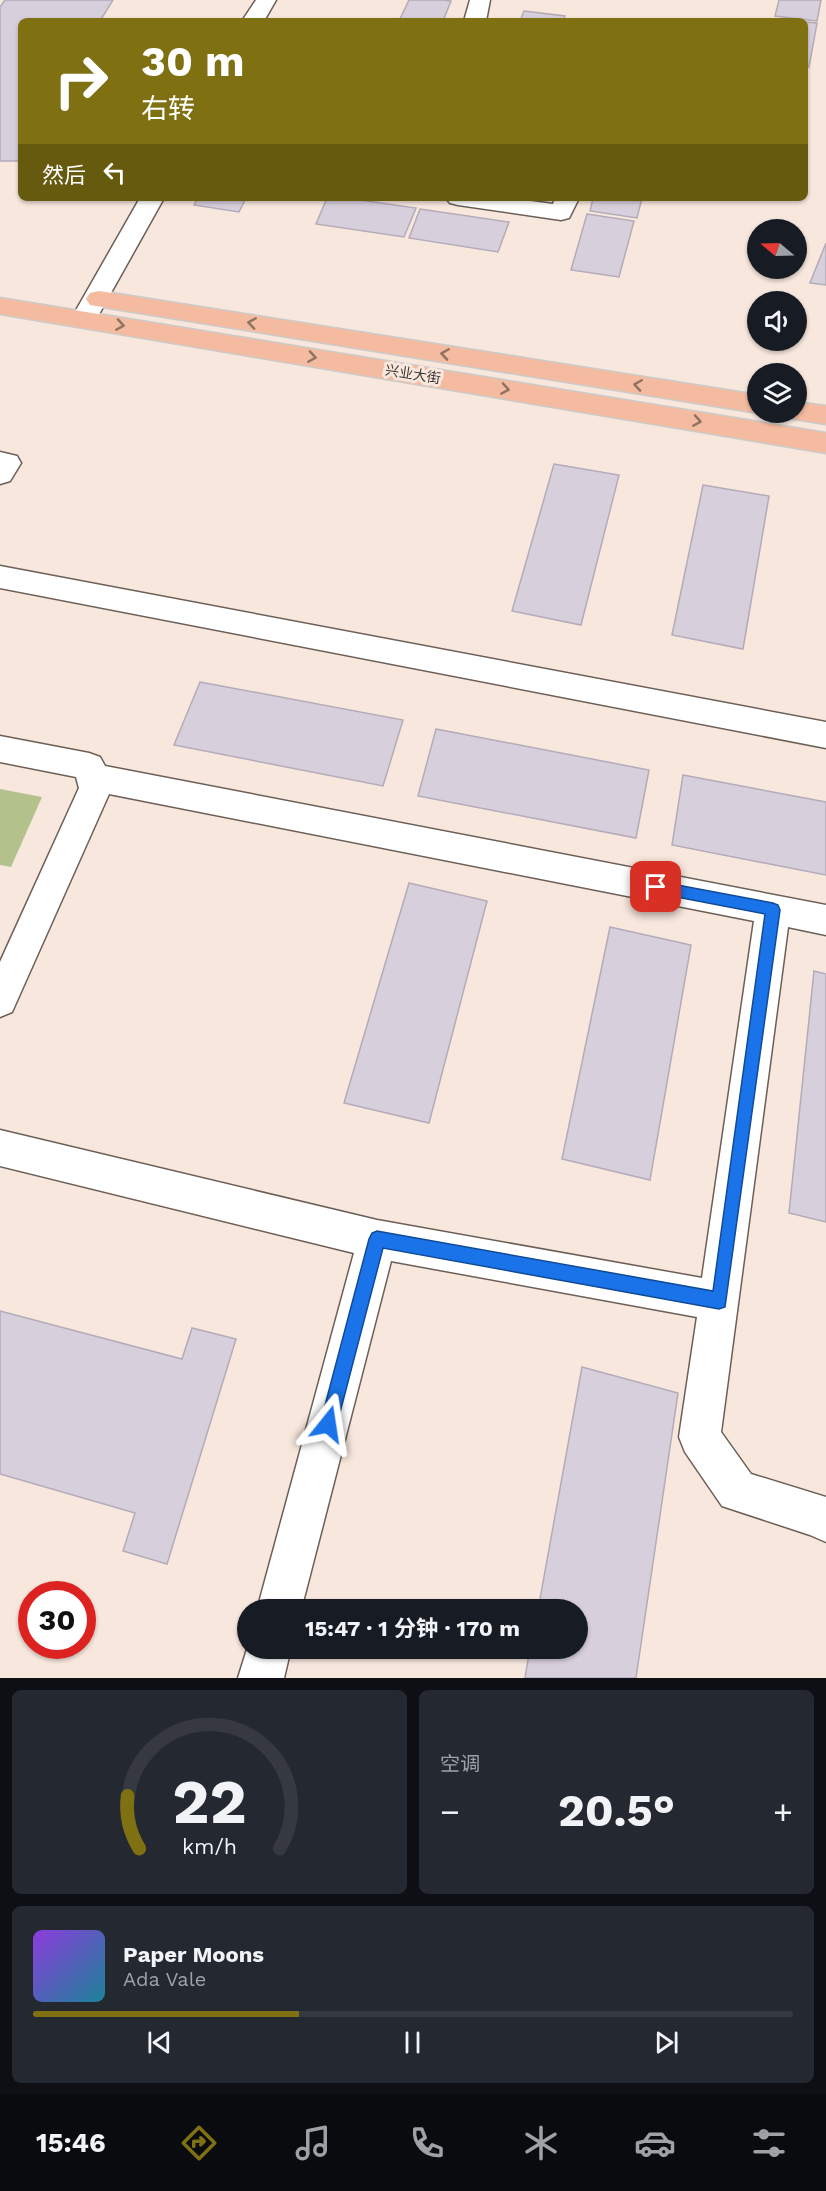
<!DOCTYPE html>
<html lang="zh">
<meta charset="utf-8">
<style>
:root{--surface:#171b24;--page:#242831;--text:#f1f3f6;--muted:#9ea1a6;--line:#363941;--accent:#7f7112}
body{margin:0;font-family:"Work Sans","Noto Sans SC",sans-serif;background:var(--page);color:var(--text);height:100vh;display:flex;flex-direction:column;font-size:22px;white-space:nowrap}
*{box-sizing:border-box;margin:0}
p{font-size:20px;color:var(--muted)}
.icon{flex:none;width:33px;height:33px;fill:none;stroke:currentColor;stroke-width:2;stroke-linecap:round;stroke-linejoin:round}
.map{position:relative;height:1678px;overflow:hidden}
.sheet{display:flex;flex-direction:column;gap:12px;padding:12px;background:#0d0f14;flex:1}
.sheet>*{flex:none}
.hud{position:absolute;left:18px;top:18px;width:790px;height:183px;border-radius:9px;box-shadow:0 2px 4px #0004;background:#7f7112;color:#fff;overflow:hidden}
.needle{width:39px;rotate:289deg}
.tools{position:absolute;left:747px;top:219px;display:grid;gap:12px}
.tools a{display:grid;place-items:center;width:60px;height:60px;border-radius:50%;background:var(--surface);box-shadow:0 2px 4px #0004;font-size:30px}
.speed{position:absolute;left:18px;top:1581px;display:flex;gap:12px;font-size:30px;font-weight:700;text-align:center}
.speed>*{display:grid;place-content:center;width:78px;height:78px;border-radius:50%;background:var(--surface);box-shadow:0 2px 4px #0004;line-height:1}
.speed .limit{border:9px solid #d22;background:#fff;color:#111}
.pin{position:absolute;display:grid;place-items:center;width:51px;height:51px;color:#fff;margin:-26px;border-radius:12px;box-shadow:0 3px 9px #0006}
.me{position:absolute;width:66px;margin:-33px;rotate:15deg;stroke-linejoin:round;filter:drop-shadow(0 0 4px #0008)}
.turn{display:flex;align-items:center;gap:21px;height:126px;padding:0 24px;font-size:27px}
.turn .icon{width:78px;height:78px;stroke-width:2.5}
.turn b{display:block;font-size:42px;line-height:51px}
.then{display:flex;align-items:center;height:57px;padding:0 24px;background:#0003;gap:12px;font-size:22px}
.big{font-size:45px;font-weight:700;line-height:1.1}
.sheet .widget{flex:1;display:flex;flex-direction:column;justify-content:center;gap:9px;min-width:0;padding:0 21px;border-radius:9px;background:var(--page)}
.sheet .dial{align-items:center;gap:0}
.dial svg{height:156px;overflow:visible;fill:none;stroke:var(--line);stroke-width:7;stroke-linecap:round;text-anchor:middle}
.dial text{fill:var(--text);stroke:none}
.song{display:flex;align-items:center;gap:18px}
.cover{width:72px;height:72px;border-radius:9px;background:linear-gradient(135deg,hsl(270 70% 55%),hsl(190 70% 35%))}
.played{height:6px;border-radius:3px;background:linear-gradient(90deg,var(--accent) 35%,var(--line) 35%)}
.keys{display:flex;justify-content:space-around;direction:ltr}
.heat{display:flex;justify-content:space-between;align-items:center;font-size:33px;direction:ltr}
.sheet .tiles{flex:1;display:grid;gap:12px;grid-template-columns:1fr 1fr}
.widget:last-child{grid-column:span 2}
.trip{position:absolute;left:237px;top:1599px;width:351px;height:60px;border-radius:30px;background:var(--surface);box-shadow:0 2px 4px #0004;font-weight:700;line-height:60px;text-align:center}
.tabs{display:flex;height:96px;justify-content:space-around;align-items:center;background:#090b0e;color:var(--muted)}
.tabs .icon{width:42px;height:42px}
.tabs .active{color:var(--accent)}
.tabs b{font-size:27px;color:var(--text)}
.map>svg:first-child{display:block}
.green{fill:#b3c28d}
.building{fill:#d8cfdd;stroke:#b4abb9;stroke-width:1.5}
.lines{fill:none;stroke-linecap:round;stroke-linejoin:round}
.minor-casing{stroke:#6c5f57;stroke-width:3}
.major-casing{stroke:#cccbca;stroke-width:3}
.minor{fill:#fff;fill-rule:evenodd}
.major{fill:#f5bba0;fill-rule:evenodd}
.oneway{stroke:#8f7264}
.route{fill:#1a73e8;stroke:#114b97;stroke-width:1.5}
.labels{text-anchor:middle;stroke-width:6;stroke-linejoin:round;paint-order:stroke}
.far-street-label{font-size:14px;fill:#3c3733;stroke:#f7e7dd}
</style>
<div class="map">
<svg width="826" height="1678" viewBox="0 0 826 1678">
<rect width="100%" height="100%" fill="#f7e7dd"/>
<!-- green -->
<path class="green" d="M0,789L42,797L11,867L0,865Z"/>
<!-- building -->
<path class="building" d="M5,0H113L100,21H21V161H0V7Z
M409,0H443L451,1L443,21H399Z
M779,0H821L817,21L775,16Z
M524,11L565,16L563,21H520Z
M806,22L817,23L809,67H806Z
M198,198H246L239,212L194,205Z
M327,198H346L416,208L404,237L316,224Z
M593,198H642L637,218L590,211Z
M420,209L509,222L498,252L409,238Z
M587,214L634,221L619,277L571,270Z
M826,243V285L810,283Z
M554,464L619,475L581,625L512,611Z
M703,485L769,496L743,649L672,635Z
M200,682L403,720L383,786L174,745Z
M436,729L649,770L636,838L418,796Z
M683,775L826,802V875L672,845Z
M409,883L487,901L429,1123L344,1103Z
M610,927L691,945L650,1180L562,1159Z
M814,971L826,974V1222L789,1213Z
M0,1311L182,1359L192,1328L236,1339L167,1564L123,1551L135,1513L0,1474Z
M582,1367L678,1393L636,1678H525L530,1648H578V1610H538Z"/>
<g class="lines">
<!-- minor casing -->
<g class="minor-casing">
<path id="minor" d="M256,0H276L264,21H242Z
M470,0H490L486,21H464Z
M140,198H164L93,325L84,327L75,325L71,319Z
M446,198H508L553,204L555,198H579L569,218L561,220L458,205L450,203Z
M0,452L17,456L21,463L10,481L0,484Z
M0,566L826,722V748L0,588Z
M0,736L89,753L100,757L105,766L826,905V935L788,927L721,1432L751,1474L826,1497V1542L810,1535L722,1506L685,1452L679,1437L697,1317L391,1261L301,1610H257L354,1253L0,1166V1130L377,1220L702,1278L754,921L109,794L12,1012L0,1017V962L79,788L76,777L0,762Z
M248,1646V1648H291L284,1678H238Z"/>
</g>
<!-- major casing -->
<g class="major-casing">
<path id="major" d="M99,291L758,395V412H760L758,413L90,305L86,299L90,293Z
M0,298L826,433V453L0,314Z
M796,402L826,406V424L787,418L783,412H796Z"/>
</g>
<!-- minor -->
<use href="#minor" class="minor"/>
<!-- major -->
<use href="#major" class="major"/>
</g>
<!-- one-way arrows -->
<defs><path id="oneway-chevron" d="M-2-3.5L2.5 0L-2 3.5" fill="none" stroke-width="1.6" stroke-linecap="round" stroke-linejoin="round" transform="scale(1.5)"/></defs>
<g class="oneway">
<use href="#oneway-chevron" transform="translate(252 323) rotate(-171)"/>
<use href="#oneway-chevron" transform="translate(120 325) rotate(9)"/>
<use href="#oneway-chevron" transform="translate(445 354) rotate(-171)"/>
<use href="#oneway-chevron" transform="translate(312 357) rotate(9)"/>
<use href="#oneway-chevron" transform="translate(638 385) rotate(-171)"/>
<use href="#oneway-chevron" transform="translate(505 389) rotate(9)"/>
<use href="#oneway-chevron" transform="translate(697 421) rotate(9)"/>
</g>
<!-- route -->
<path class="route" d="M656,881L773,903L778,905L780,910L725,1307L719,1309L383,1248L337,1424L335,1430L328,1433L322,1430L320,1424L369,1239L372,1233L377,1231L713,1291L765,914L656,893L651,891L649,887L651,882Z"/>
<g class="labels">
<!-- far-street labels -->
<g class="far-street-label">
<text transform="translate(413 374) rotate(9)" y="5">兴业大街</text>
</g>
</g>
</svg>
<div class="tools">
<a><svg class="needle" viewBox="-14 -14 28 28"><path d="M0-13l5 13h-10z" fill="#e53935"/><path d="M0 13l5-13h-10z" fill="#9ea1a6"/></svg></a>
<a><svg class="icon" aria-label="sound" viewBox="0 0 24 24"><path d="M4 9h4l5-4v14l-5-4H4zM17 9q2 3 0 6"/></svg></a>
<a><svg class="icon" aria-label="layers" viewBox="0 0 24 24"><path d="M12 4l9 5-9 5-9-5zM3 14l9 5 9-5"/></svg></a>
</div>
<div class="speed"><div class="limit">30</div></div>
<div class="pin" style="left:656px;top:887px;background:#d93025"><svg class="icon" aria-label="arrive" viewBox="0 0 24 24"><path d="M6 21V4h12l-3 4 3 4H6"/></svg></div>
<svg class="me" style="left:328px;top:1424px" viewBox="-20 -20 40 40"><path d="M0-17L14 15 0 8-14 15z" fill="#1a73e8" stroke="#fff" stroke-width="4"/></svg>
<div class="trip">15:47 · 1 分钟 · 170 m</div>
<div class="hud">
<div class="turn"><svg class="icon" aria-label="right" viewBox="0 0 24 24"><path d="M7 20v-9h11M14 6l5 5-5 5"/></svg><div><b>30 m</b>右转</div></div>
<div class="then">然后<svg class="icon" aria-label="left" viewBox="0 0 24 24"><path d="M17 20v-9H6M10 6l-5 5 5 5"/></svg></div>
</div>
</div>
<section class="sheet">
<div class="tiles">
<div class="widget dial"><svg viewBox="0 0 100 80">
<path d="M14 69A42 42 0 1 1 86 69"/>
<path d="M14 69A42 42 0 0 1 8 42" stroke="#7f7112"/>
<text x="50" y="56" font-size="32" font-weight="700">22</text>
<text x="50" y="72" font-size="11">km/h</text>
</svg></div>
<div class="widget"><p>空调</p>
<div class="heat"><a>−</a><b class="big">20.5°</b><a>+</a></div>
</div>
<div class="widget">
<div class="song"><i class="cover"></i><div><b>Paper Moons</b><p>Ada Vale</p></div></div>
<div class="played"></div>
<div class="keys"><svg class="icon" aria-label="previous" viewBox="0 0 24 24"><path d="M18 5L8 12l10 7zM5 5v14"/></svg><svg class="icon" aria-label="pause" viewBox="0 0 24 24"><path d="M8 5v14M16 5v14"/></svg><svg class="icon" aria-label="next" viewBox="0 0 24 24"><path d="M6 5l10 7-10 7zM19 5v14"/></svg></div>
</div>
</div>
</section>
<nav class="tabs">
<b>15:46</b>
<svg class="icon active" aria-label="directions" viewBox="0 0 24 24"><path d="M12 3l9 9-9 9-9-9zM9 14v-3h6M13 9l2 2-2 2"/></svg>
<svg class="icon" aria-label="music" viewBox="0 0 24 24"><path d="M9 18V5l10-2v13"/><circle cx="6" cy="18" r="3"/><circle cx="16" cy="16" r="3"/></svg>
<svg class="icon" aria-label="phone" viewBox="0 0 24 24"><path d="M5 4h4l2 5-3 2q2 4 5 5l2-3 5 2v4C11 20 4 13 5 4z"/></svg>
<svg class="icon" aria-label="climate" viewBox="0 0 24 24"><path d="M12 3v18M4 7l16 10M4 17L20 7"/></svg>
<svg class="icon" aria-label="car" viewBox="0 0 24 24"><path d="M5 17H2v-5l4-1 3-4h7l3 4 3 1v5h-3M9 17h6M6 11h13"/><circle cx="7" cy="17" r="2"/><circle cx="17" cy="17" r="2"/></svg>
<svg class="icon" aria-label="filters" viewBox="0 0 24 24"><path d="M4 7h16M4 17h16"/><circle cx="9" cy="7" r="2"/><circle cx="15" cy="17" r="2"/></svg>
</nav>
